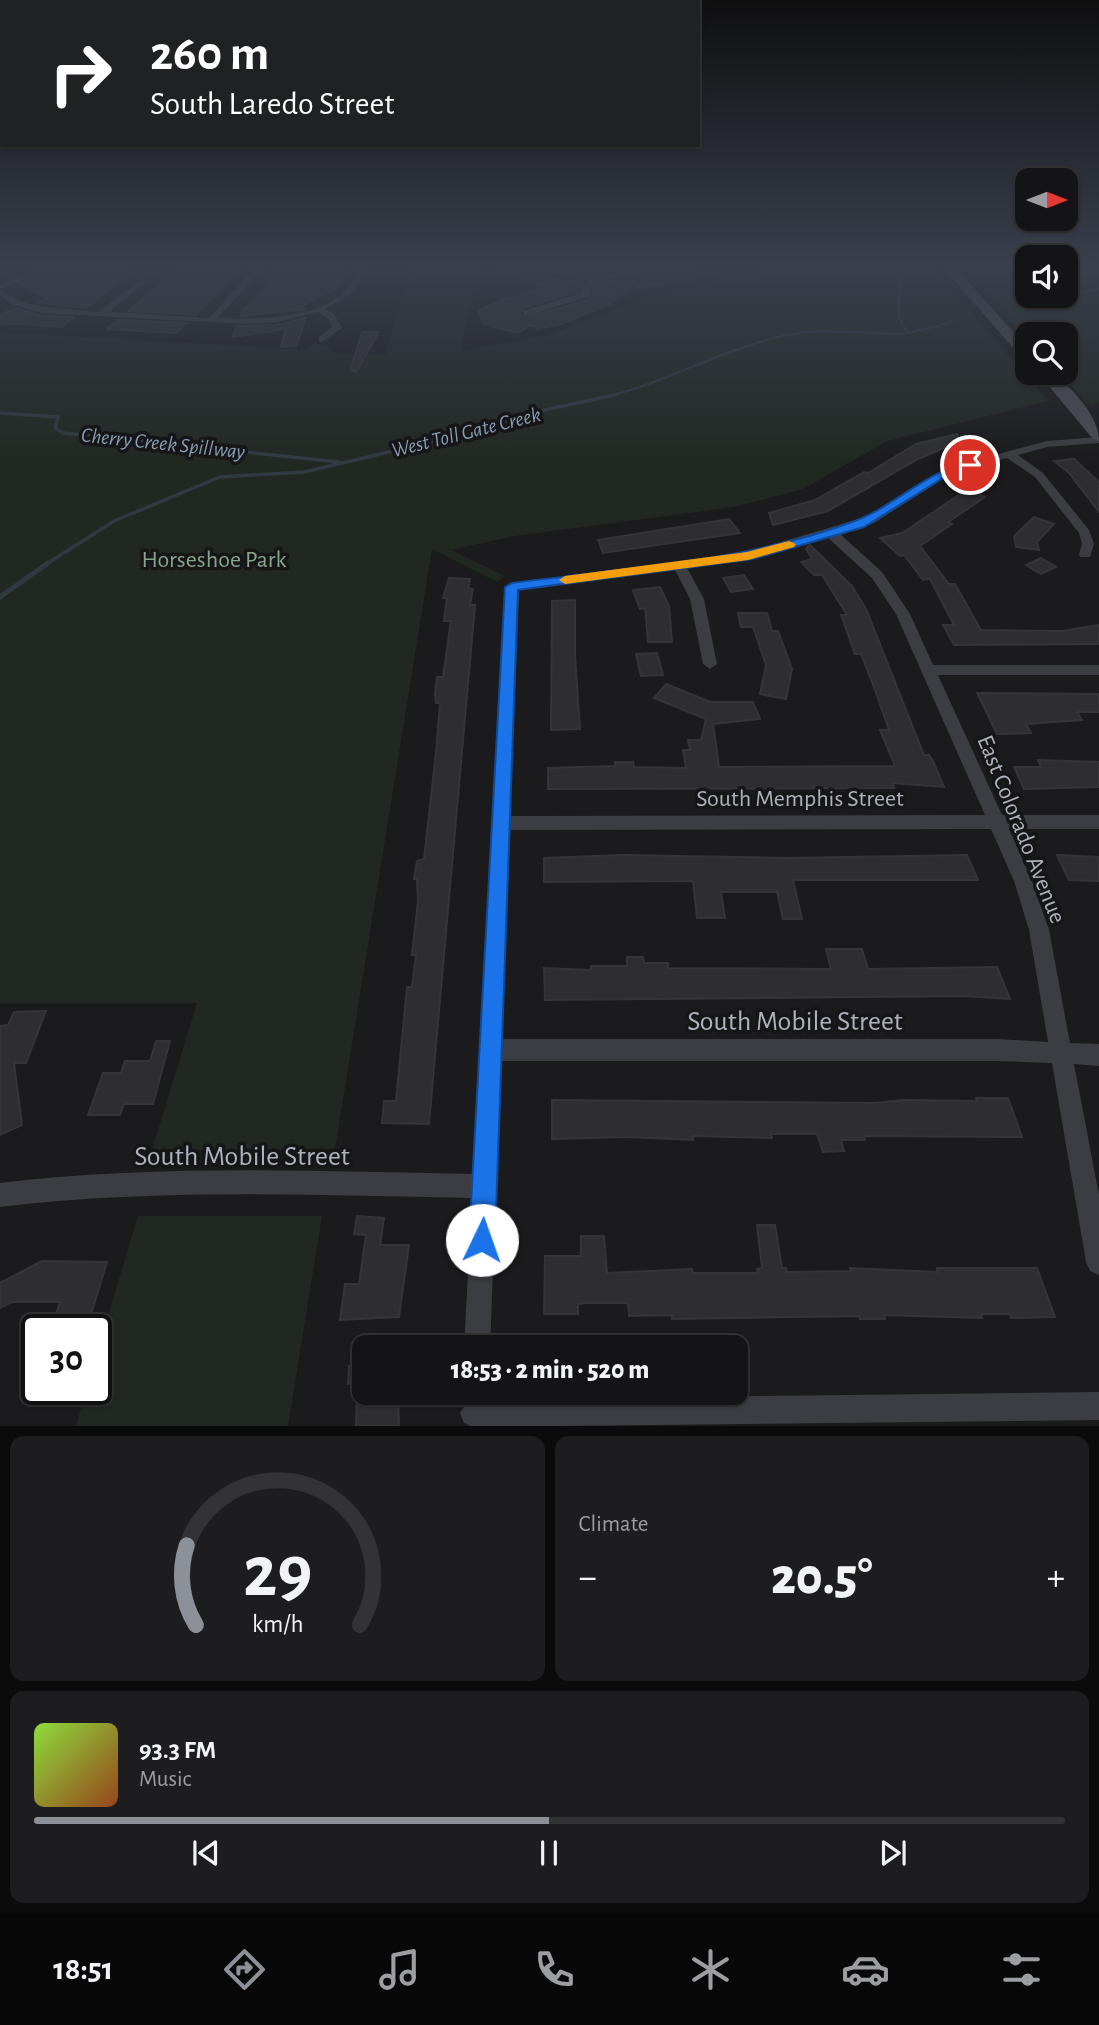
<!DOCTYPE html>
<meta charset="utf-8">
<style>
:root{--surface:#141416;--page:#1d1d1f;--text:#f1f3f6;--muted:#9d9ea1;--line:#333335;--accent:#8c9099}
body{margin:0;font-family:"Alegreya Sans",sans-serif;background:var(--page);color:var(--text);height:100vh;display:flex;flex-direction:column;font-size:26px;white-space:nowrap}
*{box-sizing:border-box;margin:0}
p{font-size:23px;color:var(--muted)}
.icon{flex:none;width:38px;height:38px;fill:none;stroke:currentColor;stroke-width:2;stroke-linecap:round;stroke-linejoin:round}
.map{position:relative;height:1426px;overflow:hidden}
.sheet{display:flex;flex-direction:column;gap:10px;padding:10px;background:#0b0b0c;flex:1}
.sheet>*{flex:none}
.banner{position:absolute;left:0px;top:0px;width:700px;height:147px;box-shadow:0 2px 5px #0004,0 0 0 2px var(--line);background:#202124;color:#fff;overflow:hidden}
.needle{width:46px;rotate:90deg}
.tools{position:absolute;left:1015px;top:168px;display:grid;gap:14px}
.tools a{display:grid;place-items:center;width:63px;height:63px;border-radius:14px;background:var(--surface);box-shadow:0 2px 5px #0004,0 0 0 2px var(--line);font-size:35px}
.speed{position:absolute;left:21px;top:1314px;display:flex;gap:14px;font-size:35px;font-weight:700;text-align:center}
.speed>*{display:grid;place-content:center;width:91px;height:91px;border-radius:50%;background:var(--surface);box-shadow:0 2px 5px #0004,0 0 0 2px var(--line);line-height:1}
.speed .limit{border:4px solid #111;border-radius:10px;background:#fff;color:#111}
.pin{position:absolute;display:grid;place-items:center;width:60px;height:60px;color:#fff;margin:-30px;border:4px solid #fff;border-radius:50%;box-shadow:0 2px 7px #0007}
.me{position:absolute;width:77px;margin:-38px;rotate:3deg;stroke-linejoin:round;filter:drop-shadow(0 0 5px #0008)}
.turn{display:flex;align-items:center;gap:24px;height:147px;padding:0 35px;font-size:32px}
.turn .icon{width:91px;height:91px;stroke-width:2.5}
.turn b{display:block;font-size:49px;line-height:60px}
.big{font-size:52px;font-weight:800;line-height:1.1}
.sheet .tile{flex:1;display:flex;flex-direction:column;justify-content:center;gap:10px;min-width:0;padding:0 24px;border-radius:14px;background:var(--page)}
.sheet .dial{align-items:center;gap:0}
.dial svg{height:182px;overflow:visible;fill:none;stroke:var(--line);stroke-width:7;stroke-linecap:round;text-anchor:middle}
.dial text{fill:var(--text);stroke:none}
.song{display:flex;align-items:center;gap:21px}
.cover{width:84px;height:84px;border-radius:10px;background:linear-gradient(135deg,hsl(90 70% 55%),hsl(20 70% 35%))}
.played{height:7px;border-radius:4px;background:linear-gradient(90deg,var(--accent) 50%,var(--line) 50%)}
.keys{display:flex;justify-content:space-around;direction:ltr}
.heat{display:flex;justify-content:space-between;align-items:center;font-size:38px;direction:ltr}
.sheet .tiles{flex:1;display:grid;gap:10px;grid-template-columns:1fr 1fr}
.tile:last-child{grid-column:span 2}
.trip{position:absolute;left:352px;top:1335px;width:396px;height:70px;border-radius:14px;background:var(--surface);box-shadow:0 2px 5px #0004,0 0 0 2px var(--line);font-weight:800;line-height:70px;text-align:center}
.menu{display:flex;height:112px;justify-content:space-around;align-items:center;background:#080809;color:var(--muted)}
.menu .icon{width:49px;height:49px}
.menu .active{color:var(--accent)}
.menu b{font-size:32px;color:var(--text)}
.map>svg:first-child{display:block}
.green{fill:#212822}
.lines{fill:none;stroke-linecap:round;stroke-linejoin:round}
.stream-far2{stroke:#313941;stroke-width:2.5}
.stream-far1{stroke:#313941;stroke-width:3.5}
.stream{stroke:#313941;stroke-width:5}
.building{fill:#2e2e31;stroke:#353539;stroke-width:2}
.street{fill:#3c3d42;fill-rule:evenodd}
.secondary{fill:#4a4c52;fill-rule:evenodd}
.route{fill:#1a73e8;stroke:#114b97;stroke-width:2}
.slow{fill:#f59e0b}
.labels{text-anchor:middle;stroke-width:7;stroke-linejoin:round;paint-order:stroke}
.far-water-label{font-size:21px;font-style:italic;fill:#879db4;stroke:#161618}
.park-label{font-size:24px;fill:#86a68a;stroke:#161618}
.street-label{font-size:24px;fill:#aeb2bc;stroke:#161618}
.near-street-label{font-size:28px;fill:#aeb2bc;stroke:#161618}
</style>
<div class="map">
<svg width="1099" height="1427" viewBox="0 0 1099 1427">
<rect width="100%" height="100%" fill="#1b1b1d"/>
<!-- green -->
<path class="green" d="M412,265H475L476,276L460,351L550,335L651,296L783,265H930L1048,401L887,441L803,489L734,507L514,536L451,550L505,576L497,582L432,549L335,1149L152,1150L197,1003H0V332L305,350L315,344L326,345L332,353L385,355Z
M961,265H1027V296H1066V265H1099V403L1091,408L1059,373H1066V334H1027V338Z
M138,1216H322L288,1426H76L86,1390H96V1356Z"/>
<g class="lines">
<!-- stream-far2 -->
<path class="stream-far2" d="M891,265L901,276C901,296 892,318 909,333
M1077,265L1099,272
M1026,305L1099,289
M609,396C670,381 725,348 787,335C823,327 858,334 894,334C913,334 934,326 952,322"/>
<!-- stream-far1 -->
<path class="stream-far1" d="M0,413L58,417L55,428L63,433L339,462
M45,565L114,521L220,477L304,472L410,447L535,412L615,395"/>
<!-- stream -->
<path class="stream" d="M0,597L48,563"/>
</g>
<!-- building -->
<path class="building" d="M83,265L131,273L86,308L36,302L48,299L20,284L53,271L63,273Z
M209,265H228L229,271H237L196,315L129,311L180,268L210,270Z
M495,265H529L548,276L549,283L556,278L583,282L579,291L522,308L520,315L525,318L589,300L597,282L646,278L687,265H693L694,278L638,288L633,284L610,304L561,324L537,329L531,325L518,333L484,324L478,311L504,299L548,288L505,274L510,272Z
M570,265H657L589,272L567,268Z
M280,270L294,271H345L337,288L302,305L306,309L241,316L244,307H248Z
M16,308L42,316L74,317L62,327L0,323V315Z
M306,318L296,346L281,347L286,329L233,337L237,326L277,325Z
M118,320L187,323L176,333L107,329Z
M362,332H379L356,372L351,370Z
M957,434L960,441L918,459L828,511L773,525L769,513L815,500L864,472L868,473L916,444Z
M1074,459L1099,482V512L1069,473L1054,461Z
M968,489L985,497L948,522L952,524L920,546L949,584H955L981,630L1062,631L1099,625V644L954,645L943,625H954L930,579L923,580L904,555L900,556L880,538L902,533Z
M1034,517L1054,524L1037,542L1039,550L1016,547L1014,536Z
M729,519L740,533L603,553L598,540Z
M810,545L852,586L866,609L924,755H929L933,761L944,787L892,783L894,788L548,789V768L615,766V762H633L634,767L686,768L683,750H690L688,740H701L706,719L654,698L666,684L710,702H753L760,719L713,724L719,767L895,766L880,730H889L875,690L861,654H855L841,615H847L822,575H814L801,562L812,559L806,549Z
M1041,558L1056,567L1041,574L1026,565Z
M744,575L753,589L731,592L723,578Z
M449,578L470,579L468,588L473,589L470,605H475L429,1124L382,1123L384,1101H396L407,987H412L416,955H412L418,901L417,879H414L417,861L424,859L436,753L440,703H436L435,694L437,677H443L451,621H444L447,598H443Z
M660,587L669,606L672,642H648L645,608L640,609L633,590Z
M575,600V655L580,729L551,730L552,601Z
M738,613H767L772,631H778L792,669L786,699L760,694L766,665L753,627H741Z
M657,653L663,675L641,676L636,654Z
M977,693L1099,694V712H1077L1082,720L1026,724L1031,733L997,734Z
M1038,760L1099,762V787L1024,789L1014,767H1041Z
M623,855L788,858L967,855L978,880H793L802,919H783L777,892H721L725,918H697L693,881L544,882V858Z
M1057,855L1099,857V881L1069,880Z
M826,949H862L868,969L997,967L1010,999L963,996L545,1000L544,968L591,970V966H627V957H643L644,963H668V968L831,969Z
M46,1011L26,1063H14L22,1125L0,1135V1026L8,1025L14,1012Z
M156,1041H170L153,1104H124L120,1115H88L103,1073H121L125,1061H150Z
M976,1098H1008L1022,1137L864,1136L865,1140H841L844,1151L823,1152L817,1134H771L772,1138L693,1136V1140L627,1137L552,1139V1100L876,1103L903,1100L977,1101Z
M357,1216L384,1218L380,1245H409L399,1317L340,1320L345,1284H359L366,1235L354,1234Z
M757,1225H775L782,1268H786L787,1272L851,1271L850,1268L938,1272L937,1268H1037L1055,1317L1011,1318L1010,1314H981L982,1318L884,1315L885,1319H860L859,1316L672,1319V1315L629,1316L628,1303H586L578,1304V1314H544L545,1256H581V1236H604L607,1273L692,1269L693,1273H758L757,1269L762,1268Z
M42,1261L107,1262L89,1321H54L60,1302H12L0,1308V1283Z
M364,1364V1380L348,1384L349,1366Z
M357,1393H398L399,1426H356Z"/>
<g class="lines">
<!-- street -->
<path class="street" d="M50,265H62L0,289V284Z
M254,265H262L263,268L218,318C256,320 325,319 350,286C354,280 356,272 359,265H367L353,292L325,309L334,314L342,328L322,342L319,341V337L333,327L328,318L318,312L277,322L249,324L42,313L14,305L0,296V290L20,301L43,307L98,312L142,279L145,283L109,312L209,318L255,268Z
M531,265L589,275L685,265L645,275L595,280L588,297L526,316L523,315V311L581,293L587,280L550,274Z
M1099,437V443L1047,447L1018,455L1043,473L1089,530L1094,544L1090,557H1080L1079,554L1082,544L1079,533L1035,477L1007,458L954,472L874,523L839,533L882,572L910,614L933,665H1099V675H938L1002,815H1099V829H1009L1032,881L1049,930L1070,1043L1099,1044V1066L1074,1064L1099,1195V1275L1090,1271L1086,1262L1052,1063L998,1061H501L490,1348H464L472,1198C314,1195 157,1188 0,1207V1183C158,1164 315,1171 473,1174L507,584L747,552L866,517L946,468L1047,441ZM827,537L872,578L896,614L985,815L510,816L519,590L675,570L690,599L703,664L710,669L717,664L704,599L687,568L748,560ZM991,829L1014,881L1029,930L1048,1042L998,1039H502L510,830Z
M1099,1392V1420L473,1427L464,1423L460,1413L473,1393H505L503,1399Z"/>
<!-- secondary -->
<path class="secondary" d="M941,265H953L1027,347V359L1022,358Z
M1038,373H1053C1072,389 1099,415 1099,441L1093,439Z"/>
</g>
<!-- sky -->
<linearGradient id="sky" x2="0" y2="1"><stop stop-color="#0f0f10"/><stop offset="0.57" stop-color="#393f4c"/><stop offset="1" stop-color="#393f4c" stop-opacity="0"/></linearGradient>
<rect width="1099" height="465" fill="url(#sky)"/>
<!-- route -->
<path class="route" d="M970,461L974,462V467L948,475L864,527L753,559L518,590L495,1240L491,1249L482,1253L473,1249L469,1240L505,587L512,583C625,568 744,562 852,522C894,507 922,474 970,461Z"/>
<!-- slow -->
<path class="slow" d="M789,541L796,544L794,547L748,560L565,584L559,580L565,576L747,552Z"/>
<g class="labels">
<!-- far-water labels -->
<g class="far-water-label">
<text transform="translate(466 432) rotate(-14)" y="7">West Toll Gate Creek</text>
<text transform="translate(163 443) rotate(6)" y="7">Cherry Creek Spillway</text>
</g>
<!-- park labels -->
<g class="park-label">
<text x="214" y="567">Horseshoe Park</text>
</g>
<!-- street labels -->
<g class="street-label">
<text x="800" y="806">South Memphis Street</text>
<text transform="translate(1022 829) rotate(68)" y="8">East Colorado Avenue</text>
</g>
<!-- near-street labels -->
<g class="near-street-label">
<text x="795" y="1030">South Mobile Street</text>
<text x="242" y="1165">South Mobile Street</text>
</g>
</g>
</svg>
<div class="tools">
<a><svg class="needle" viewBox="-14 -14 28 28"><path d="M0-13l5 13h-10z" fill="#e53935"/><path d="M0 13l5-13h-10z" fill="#9d9ea1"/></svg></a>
<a><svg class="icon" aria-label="sound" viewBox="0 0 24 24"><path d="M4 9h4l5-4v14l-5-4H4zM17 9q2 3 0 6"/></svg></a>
<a><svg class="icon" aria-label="search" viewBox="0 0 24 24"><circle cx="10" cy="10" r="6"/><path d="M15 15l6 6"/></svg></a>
</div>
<div class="speed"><div class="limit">30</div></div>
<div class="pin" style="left:970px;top:465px;background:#d93025"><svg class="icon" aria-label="arrive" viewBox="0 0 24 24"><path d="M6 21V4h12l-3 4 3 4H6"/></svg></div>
<svg class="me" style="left:482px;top:1240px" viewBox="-20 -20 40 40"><circle r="19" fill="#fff"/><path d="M0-13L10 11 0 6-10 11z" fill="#1a73e8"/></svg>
<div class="trip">18:53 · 2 min · 520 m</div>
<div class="banner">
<div class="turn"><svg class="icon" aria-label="right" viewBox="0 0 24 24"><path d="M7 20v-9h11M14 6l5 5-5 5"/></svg><div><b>260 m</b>South Laredo Street</div></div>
</div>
</div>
<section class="sheet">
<div class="tiles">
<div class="tile dial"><svg viewBox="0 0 100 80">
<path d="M14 69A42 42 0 1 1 86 69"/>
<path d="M14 69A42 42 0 0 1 10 34" stroke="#8c9099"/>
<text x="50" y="56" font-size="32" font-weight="700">29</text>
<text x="50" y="72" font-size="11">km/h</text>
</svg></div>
<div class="tile"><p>Climate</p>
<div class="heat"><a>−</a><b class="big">20.5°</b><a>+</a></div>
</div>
<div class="tile">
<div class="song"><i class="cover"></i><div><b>93.3 FM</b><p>Music</p></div></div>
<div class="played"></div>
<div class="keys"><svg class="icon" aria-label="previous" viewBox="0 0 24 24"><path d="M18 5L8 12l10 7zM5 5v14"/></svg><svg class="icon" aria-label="pause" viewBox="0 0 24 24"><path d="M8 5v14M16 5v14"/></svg><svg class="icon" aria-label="next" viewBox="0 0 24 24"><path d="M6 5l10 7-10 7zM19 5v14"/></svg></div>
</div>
</div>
</section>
<nav class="menu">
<b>18:51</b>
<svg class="icon active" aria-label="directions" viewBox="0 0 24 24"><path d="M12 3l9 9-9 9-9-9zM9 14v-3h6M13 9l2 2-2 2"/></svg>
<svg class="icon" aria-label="music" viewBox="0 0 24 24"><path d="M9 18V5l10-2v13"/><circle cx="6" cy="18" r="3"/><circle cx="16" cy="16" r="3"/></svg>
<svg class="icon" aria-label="phone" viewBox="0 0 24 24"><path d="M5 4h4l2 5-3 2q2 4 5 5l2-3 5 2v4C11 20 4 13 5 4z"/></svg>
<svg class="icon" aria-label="climate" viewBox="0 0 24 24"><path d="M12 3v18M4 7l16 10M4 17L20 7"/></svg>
<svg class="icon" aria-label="car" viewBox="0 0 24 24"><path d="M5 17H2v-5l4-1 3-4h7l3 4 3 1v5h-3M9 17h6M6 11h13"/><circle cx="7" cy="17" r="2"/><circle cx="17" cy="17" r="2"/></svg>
<svg class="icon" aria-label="filters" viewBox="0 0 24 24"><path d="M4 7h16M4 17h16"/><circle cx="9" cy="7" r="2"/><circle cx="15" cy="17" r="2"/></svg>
</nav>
